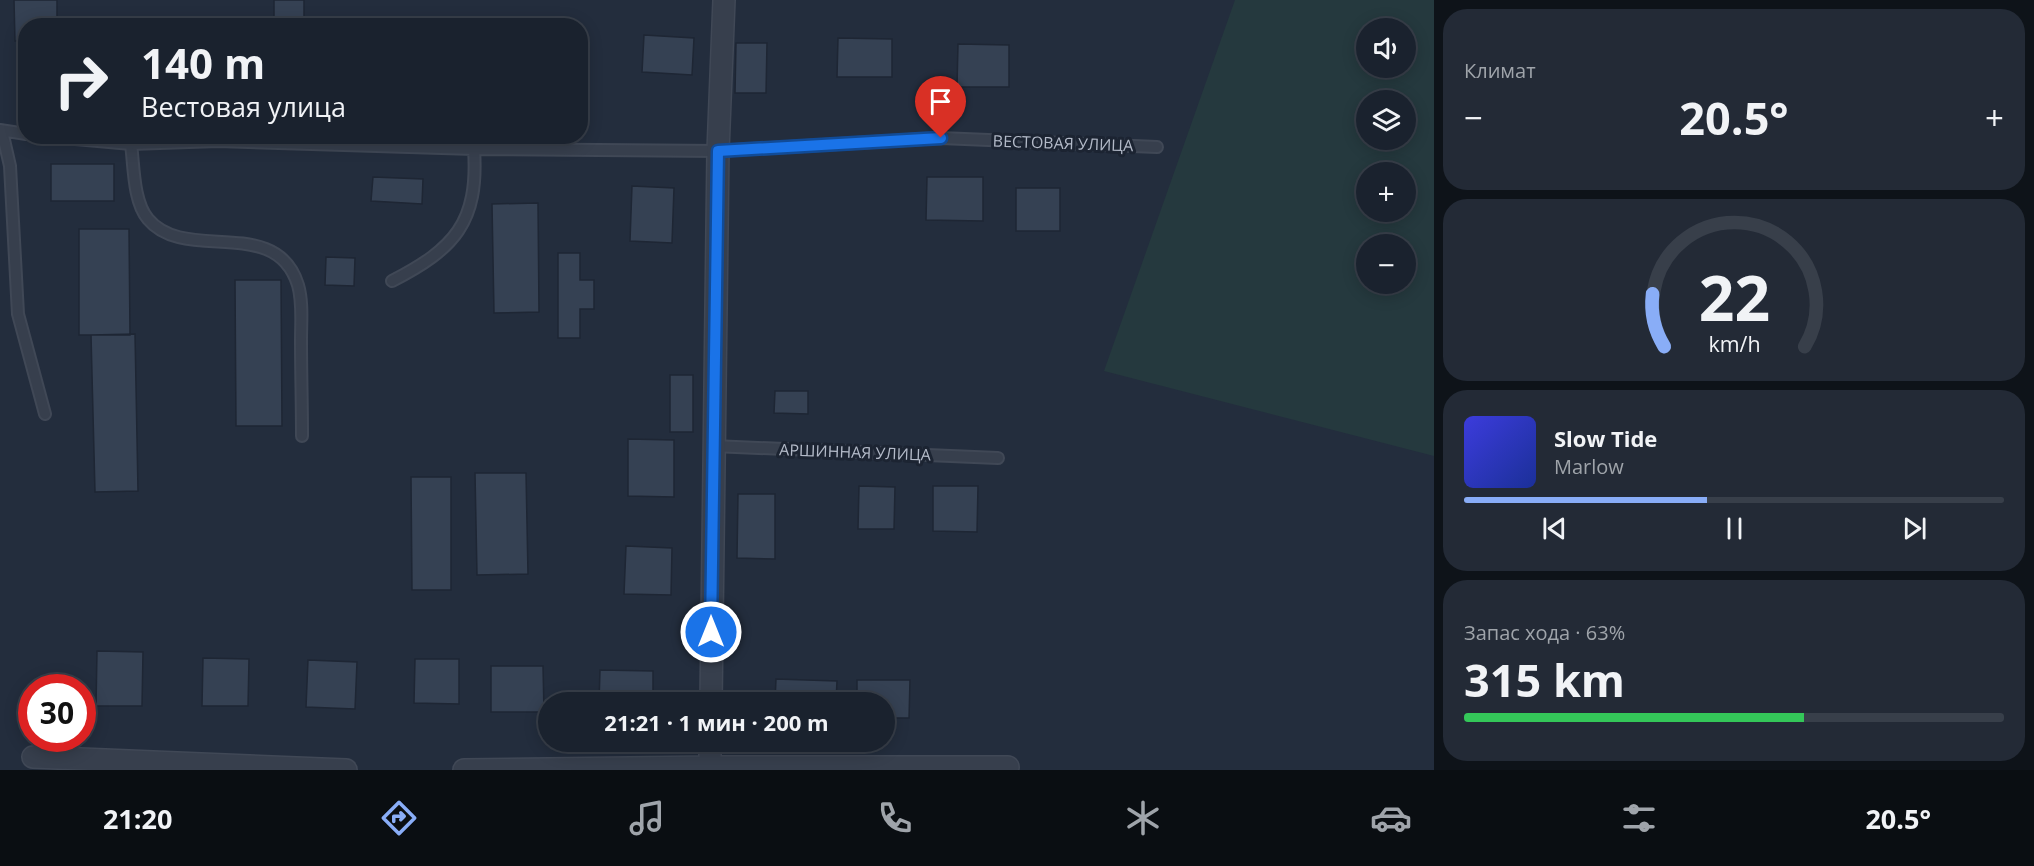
<!DOCTYPE html>
<html lang="ru">
<meta charset="utf-8">
<style>
:root{--surface:#1a222e;--page:#232a36;--text:#f1f3f6;--muted:#9fa4aa;--line:#383f4a;--accent:#89adf7}
body{margin:0;font-family:"Open Sans",sans-serif;background:var(--page);color:var(--text);height:100vh;display:flex;flex-direction:column;font-size:22px;white-space:nowrap}
*{box-sizing:border-box;margin:0}
p{font-size:20px;color:var(--muted)}
.icon{flex:none;width:33px;height:33px;fill:none;stroke:currentColor;stroke-width:2;stroke-linecap:round;stroke-linejoin:round}
.map{position:relative;flex:1;overflow:hidden}
.side{display:flex;flex-direction:column;gap:9px;padding:9px;background:#0e1319;width:600px}
.side>*{flex:none}
.top-card{position:absolute;left:18px;top:18px;width:570px;height:126px;border-radius:24px;box-shadow:0 3px 15px #0003,0 0 0 2px var(--line);background:#1a222e;color:var(--text);overflow:hidden}
.tools{position:absolute;left:1356px;top:18px;display:grid;gap:12px}
.tools a{display:grid;place-items:center;width:60px;height:60px;border-radius:50%;background:var(--surface);box-shadow:0 3px 15px #0003,0 0 0 2px var(--line);font-size:30px}
.speed{position:absolute;left:18px;top:674px;display:flex;gap:12px;font-size:30px;font-weight:700;text-align:center}
.speed>*{display:grid;place-content:center;width:78px;height:78px;border-radius:50%;background:var(--surface);box-shadow:0 3px 15px #0003,0 0 0 2px var(--line);line-height:1}
.speed .limit{border:9px solid #d22;background:#fff;color:#111}
.pin{position:absolute;display:grid;place-items:center;width:51px;height:51px;color:#fff;margin:-62px -26px;border-radius:50% 50% 50% 0;rotate:-45deg;box-shadow:0 0 6px #0007}
.pin .icon{rotate:45deg}
.me{position:absolute;width:66px;margin:-33px;rotate:0deg;stroke-linejoin:round;filter:drop-shadow(0 0 4px #0008)}
.turn{display:flex;align-items:center;gap:21px;height:126px;padding:0 24px;font-size:27px}
.turn .icon{width:78px;height:78px;stroke-width:2.5}
.turn b{display:block;font-size:42px;line-height:51px}
.big{font-size:45px;font-weight:700;line-height:1.1}
.side .card{flex:1;display:flex;flex-direction:column;justify-content:center;gap:9px;min-width:0;padding:0 21px;border-radius:24px;background:var(--page)}
.side .dial{align-items:center;gap:0}
.dial svg{height:156px;overflow:visible;fill:none;stroke:var(--line);stroke-width:7;stroke-linecap:round;text-anchor:middle}
.dial text{fill:var(--text);stroke:none}
.song{display:flex;align-items:center;gap:18px}
.cover{width:72px;height:72px;border-radius:9px;background:linear-gradient(135deg,hsl(240 70% 55%),hsl(230 70% 35%))}
.played{height:6px;border-radius:3px;background:linear-gradient(90deg,var(--accent) 45%,var(--line) 45%)}
.keys{display:flex;justify-content:space-around;direction:ltr}
.heat{display:flex;justify-content:space-between;align-items:center;font-size:33px;direction:ltr}
.charge{height:9px;border-radius:4px;background:linear-gradient(90deg,#34c759 63%,var(--line) 0)}
.trip{position:absolute;left:538px;top:692px;width:357px;height:60px;border-radius:30px;background:var(--surface);box-shadow:0 3px 15px #0003,0 0 0 2px var(--line);font-weight:700;line-height:60px;text-align:center}
.tabs{display:flex;height:96px;justify-content:space-around;align-items:center;background:#0a0e12;color:var(--muted)}
.tabs .icon{width:42px;height:42px}
.tabs .on{color:var(--accent)}
.tabs b{font-size:27px;color:var(--text)}
main{display:flex;flex:1;min-height:0}
.map>svg:first-child{display:block}
.green{fill:#25393e;fill-rule:evenodd}
.building{fill:#354153;stroke:#1e2634;stroke-width:1.5}
.lines{fill:none;stroke-linecap:round;stroke-linejoin:round}
.service-casing{stroke:#404856;stroke-width:14}
.minor-casing{stroke:#404856;stroke-width:24}
.service{stroke:#373f4d;stroke-width:10}
.minor{stroke:#373f4d;stroke-width:21}
.route-casing{stroke:#114b97;stroke-width:15}
.route{stroke:#1a73e8;stroke-width:10}
.labels{text-anchor:middle;stroke-width:6;stroke-linejoin:round;paint-order:stroke}
.street-label{font-size:16px;fill:#b3bac8;stroke:#1c2432}
</style>
<main>
<div class="map">
<svg width="1434" height="770" viewBox="0 0 1434 770">
<rect width="100%" height="100%" fill="#232d3d"/>
<!-- green -->
<path class="green" d="M1235,0H1434V456L1104,371ZM1366,28H1406V68H1366ZM1366,100H1406V140H1366ZM1366,172H1406V212H1366ZM1366,244H1406V284H1366Z"/>
<!-- building -->
<path class="building" d="M14,0H57V26H26V41H15Z
M274,0H304V26H274Z
M530,22L574,24V26H530Z
M644,35L694,38L692,75L642,72Z
M838,38L892,39V77H837Z
M736,43H767L766,93H735Z
M958,44L1009,45V87H957Z
M51,164H114V201H51Z
M373,177L423,179L422,204L371,201Z
M927,177H983V221L926,220Z
M632,186L674,188L672,243L630,241Z
M1016,188H1060V231H1016Z
M538,203L539,312L494,313L492,204Z
M79,229H129L130,335H79Z
M558,253H580V280H594V309H580V338H558Z
M326,257L355,258L354,286L325,285Z
M235,280H281L282,426H236Z
M135,334L138,491L95,492L91,335Z
M670,375H693V432H670Z
M775,391H808V414L774,413Z
M628,439L674,440V497L628,496Z
M475,473H526L528,574L477,575Z
M411,477H451V590H412Z
M859,486L895,487L894,529H858Z
M933,486H978L977,532L933,531Z
M738,494H775V559L737,558Z
M626,546L672,548L671,595L624,594Z
M97,651L143,652L142,706H96Z
M203,658L249,659L248,706H202Z
M415,659H459V704L414,703Z
M308,660L357,662L355,709L306,707Z
M491,666H543L544,712H491Z
M600,670L653,671V702H599Z
M776,679L837,681L836,702H775Z
M857,680H910L909,718H885V702H857Z"/>
<g class="lines">
<!-- service casing -->
<g class="service-casing">
<path id="service" d="M0,130L26,134
M2,131L10,166L18,314L45,414
M42,136L131,144L218,141L474,149L718,151L941,138L1157,147
M131,144C134,166 133,201 148,219C185,264 276,214 298,285C303,302 301,322 301,340C301,372 302,404 302,436
M392,281C454,249 479,223 474,149
M713,446L998,458"/>
</g>
<!-- minor casing -->
<g class="minor-casing">
<path id="minor" d="M711,702L718,151L724,0
M33,757L346,770
M710,767V741
M464,770L710,767H1008"/>
</g>
<!-- service -->
<use href="#service" class="service"/>
<!-- minor -->
<use href="#minor" class="minor"/>
</g>
<g class="lines">
<!-- route casing -->
<g class="route-casing">
<path id="route" d="M711,632L718,151L941,138"/>
</g>
<!-- route -->
<use href="#route" class="route"/>
</g>
<g class="labels">
<!-- street labels -->
<g class="street-label">
<text transform="translate(1063 143) rotate(2)" y="6">ВЕСТОВАЯ УЛИЦА</text>
<text transform="translate(855 452) rotate(2)" y="6">АРШИННАЯ УЛИЦА</text>
</g>
</g>
</svg>
<div class="tools">
<a><svg class="icon" aria-label="sound" viewBox="0 0 24 24"><path d="M4 9h4l5-4v14l-5-4H4zM17 9q2 3 0 6"/></svg></a>
<a><svg class="icon" aria-label="layers" viewBox="0 0 24 24"><path d="M12 4l9 5-9 5-9-5zM3 14l9 5 9-5"/></svg></a>
<a>+</a>
<a>−</a>
</div>
<div class="speed"><div class="limit">30</div></div>
<div class="pin" style="left:941px;top:138px;background:#d93025"><svg class="icon" aria-label="arrive" viewBox="0 0 24 24"><path d="M6 21V4h12l-3 4 3 4H6"/></svg></div>
<svg class="me" style="left:711px;top:632px" viewBox="-20 -20 40 40"><circle r="17" fill="#1a73e8" stroke="#fff" stroke-width="3"/><path d="M0-11L8 9 0 5-8 9z" fill="#fff"/></svg>
<div class="trip">21:21 · 1 мин · 200 m</div>
<div class="top-card">
<div class="turn"><svg class="icon" aria-label="right" viewBox="0 0 24 24"><path d="M7 20v-9h11M14 6l5 5-5 5"/></svg><div><b>140 m</b>Вестовая улица</div></div>
</div>
</div>
<section class="side">
<div class="card"><p>Климат</p>
<div class="heat"><a>−</a><b class="big">20.5°</b><a>+</a></div>
</div>
<div class="card dial"><svg viewBox="0 0 100 80">
<path d="M14 69A42 42 0 1 1 86 69"/>
<path d="M14 69A42 42 0 0 1 8 42" stroke="#89adf7"/>
<text x="50" y="56" font-size="32" font-weight="700">22</text>
<text x="50" y="72" font-size="11">km/h</text>
</svg></div>
<div class="card">
<div class="song"><i class="cover"></i><div><b>Slow Tide</b><p>Marlow</p></div></div>
<div class="played"></div>
<div class="keys"><svg class="icon" aria-label="previous" viewBox="0 0 24 24"><path d="M18 5L8 12l10 7zM5 5v14"/></svg><svg class="icon" aria-label="pause" viewBox="0 0 24 24"><path d="M8 5v14M16 5v14"/></svg><svg class="icon" aria-label="next" viewBox="0 0 24 24"><path d="M6 5l10 7-10 7zM19 5v14"/></svg></div>
</div>
<div class="card"><p>Запас хода · 63%</p><b class="big">315 km</b><div class="charge"></div></div>
</section>
</main>
<nav class="tabs">
<b>21:20</b>
<svg class="icon on" aria-label="directions" viewBox="0 0 24 24"><path d="M12 3l9 9-9 9-9-9zM9 14v-3h6M13 9l2 2-2 2"/></svg>
<svg class="icon" aria-label="music" viewBox="0 0 24 24"><path d="M9 18V5l10-2v13"/><circle cx="6" cy="18" r="3"/><circle cx="16" cy="16" r="3"/></svg>
<svg class="icon" aria-label="phone" viewBox="0 0 24 24"><path d="M5 4h4l2 5-3 2q2 4 5 5l2-3 5 2v4C11 20 4 13 5 4z"/></svg>
<svg class="icon" aria-label="climate" viewBox="0 0 24 24"><path d="M12 3v18M4 7l16 10M4 17L20 7"/></svg>
<svg class="icon" aria-label="car" viewBox="0 0 24 24"><path d="M5 17H2v-5l4-1 3-4h7l3 4 3 1v5h-3M9 17h6M6 11h13"/><circle cx="7" cy="17" r="2"/><circle cx="17" cy="17" r="2"/></svg>
<svg class="icon" aria-label="filters" viewBox="0 0 24 24"><path d="M4 7h16M4 17h16"/><circle cx="9" cy="7" r="2"/><circle cx="15" cy="17" r="2"/></svg>
<b>20.5°</b>
</nav>
